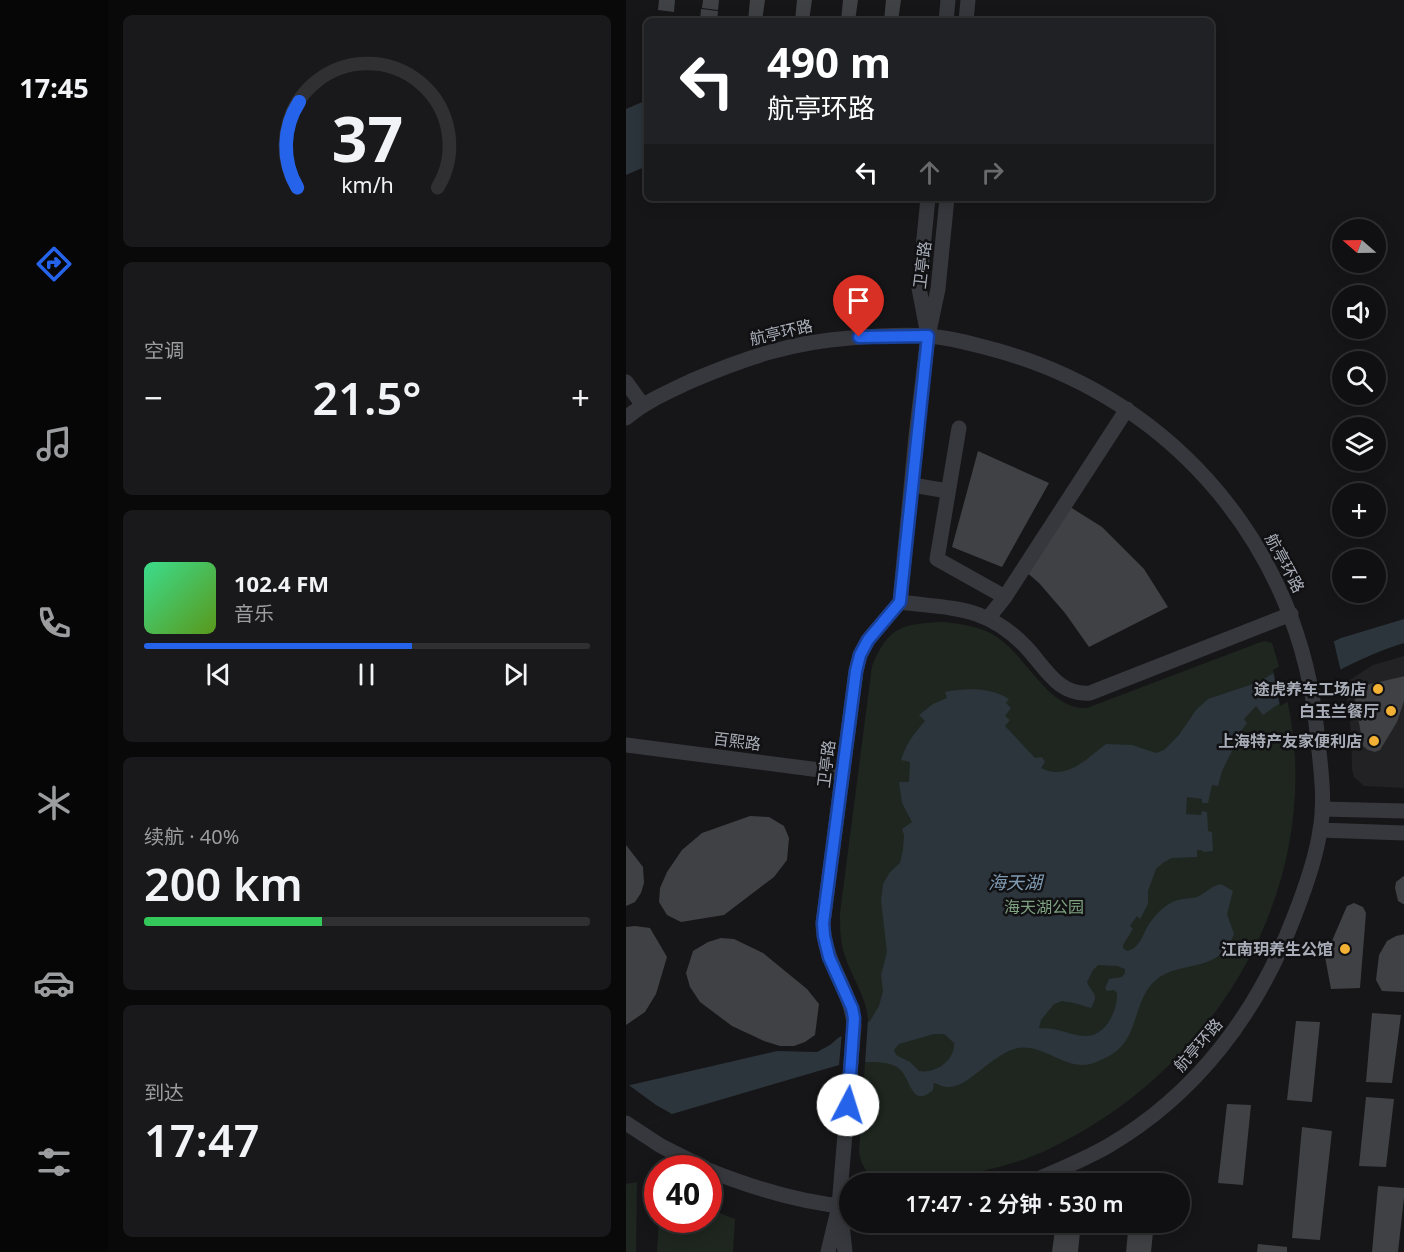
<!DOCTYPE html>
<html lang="zh">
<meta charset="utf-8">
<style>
:root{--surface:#101012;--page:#19191b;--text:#f1f3f6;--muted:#9c9d9f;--line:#303032;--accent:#2563eb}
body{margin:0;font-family:"Noto Sans","Noto Sans SC",sans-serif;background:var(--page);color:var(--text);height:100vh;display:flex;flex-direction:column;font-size:22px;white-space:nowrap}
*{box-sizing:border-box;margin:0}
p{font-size:20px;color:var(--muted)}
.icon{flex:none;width:33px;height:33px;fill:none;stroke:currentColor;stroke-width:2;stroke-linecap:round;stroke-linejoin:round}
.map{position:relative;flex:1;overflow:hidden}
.panel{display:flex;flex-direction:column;gap:15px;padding:15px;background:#09090a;width:518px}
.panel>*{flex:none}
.hud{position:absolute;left:18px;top:18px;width:570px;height:183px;border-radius:9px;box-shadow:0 3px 15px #0003,0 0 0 2px var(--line);background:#202124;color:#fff;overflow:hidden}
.needle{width:39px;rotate:290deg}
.tools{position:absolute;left:706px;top:219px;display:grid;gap:12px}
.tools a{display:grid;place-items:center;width:54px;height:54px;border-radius:50%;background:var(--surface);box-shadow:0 3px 15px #0003,0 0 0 2px var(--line);font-size:30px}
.speed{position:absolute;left:18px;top:1155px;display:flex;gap:12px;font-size:30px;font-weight:700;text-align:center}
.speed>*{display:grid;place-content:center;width:78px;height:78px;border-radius:50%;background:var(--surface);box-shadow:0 3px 15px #0003,0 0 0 2px var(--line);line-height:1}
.speed .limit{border:9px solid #d22;background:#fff;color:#111}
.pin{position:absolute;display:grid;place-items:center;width:51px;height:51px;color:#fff;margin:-62px -26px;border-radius:50% 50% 50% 0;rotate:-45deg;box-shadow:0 0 6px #0007}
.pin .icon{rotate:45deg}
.me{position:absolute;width:66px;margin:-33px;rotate:5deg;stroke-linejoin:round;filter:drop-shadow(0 0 4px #0008)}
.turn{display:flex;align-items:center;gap:21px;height:126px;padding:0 24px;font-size:27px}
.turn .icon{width:78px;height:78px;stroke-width:2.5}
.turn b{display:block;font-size:42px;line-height:51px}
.lanes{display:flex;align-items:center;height:57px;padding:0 24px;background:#0003;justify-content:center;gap:30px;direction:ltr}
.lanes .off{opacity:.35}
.big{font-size:45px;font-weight:600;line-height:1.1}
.panel .tile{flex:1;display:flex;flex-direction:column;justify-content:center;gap:9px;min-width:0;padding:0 21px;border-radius:9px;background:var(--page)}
.panel .dial{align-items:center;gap:0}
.dial svg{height:156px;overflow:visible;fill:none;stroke:var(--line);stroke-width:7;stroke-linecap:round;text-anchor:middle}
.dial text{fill:var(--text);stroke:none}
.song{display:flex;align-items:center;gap:18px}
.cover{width:72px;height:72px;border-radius:9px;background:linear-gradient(135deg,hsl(150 70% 55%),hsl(90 70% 35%))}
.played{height:6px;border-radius:3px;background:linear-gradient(90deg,var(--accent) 60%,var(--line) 60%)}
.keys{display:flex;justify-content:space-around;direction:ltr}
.heat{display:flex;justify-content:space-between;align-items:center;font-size:33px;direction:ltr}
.charge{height:9px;border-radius:4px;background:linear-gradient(90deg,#34c759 40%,var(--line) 0)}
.trip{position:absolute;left:213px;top:1173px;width:351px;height:60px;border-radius:30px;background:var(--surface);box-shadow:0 3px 15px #0003,0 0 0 2px var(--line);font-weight:600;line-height:60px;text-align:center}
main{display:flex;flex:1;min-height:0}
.dock{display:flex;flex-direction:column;width:108px;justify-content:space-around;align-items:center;background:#060607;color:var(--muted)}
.dock .icon{width:42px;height:42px}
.dock .current{color:var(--accent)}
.dock b{font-size:27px;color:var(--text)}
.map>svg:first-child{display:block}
.built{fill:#222225}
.green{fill:#1e261f}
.water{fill:#2c353c;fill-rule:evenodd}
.pier{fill:#161618}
.building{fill:#404145}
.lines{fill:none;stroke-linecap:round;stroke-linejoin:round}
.minor{stroke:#37383d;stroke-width:15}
.route-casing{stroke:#184099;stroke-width:15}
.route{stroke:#2563eb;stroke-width:10}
.poi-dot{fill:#f2b134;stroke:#111113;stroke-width:2}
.labels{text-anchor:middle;stroke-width:5;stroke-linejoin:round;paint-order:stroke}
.street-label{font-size:16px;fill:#a8adb8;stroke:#111113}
.poi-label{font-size:16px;font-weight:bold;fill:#a8adb8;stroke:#111113;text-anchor:end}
.park-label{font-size:16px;fill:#7fa381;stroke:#111113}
.water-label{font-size:18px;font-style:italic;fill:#7f9bb3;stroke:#111113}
</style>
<main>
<nav class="dock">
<b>17:45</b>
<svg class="icon current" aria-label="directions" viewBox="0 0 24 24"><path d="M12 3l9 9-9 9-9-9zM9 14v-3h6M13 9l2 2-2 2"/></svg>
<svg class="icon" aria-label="music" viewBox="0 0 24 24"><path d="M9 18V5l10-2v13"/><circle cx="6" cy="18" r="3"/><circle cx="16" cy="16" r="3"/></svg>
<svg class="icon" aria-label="phone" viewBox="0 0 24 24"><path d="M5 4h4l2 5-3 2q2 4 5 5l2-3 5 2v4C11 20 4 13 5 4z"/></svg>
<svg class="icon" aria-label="climate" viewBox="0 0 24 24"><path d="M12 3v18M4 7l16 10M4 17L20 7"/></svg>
<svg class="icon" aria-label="car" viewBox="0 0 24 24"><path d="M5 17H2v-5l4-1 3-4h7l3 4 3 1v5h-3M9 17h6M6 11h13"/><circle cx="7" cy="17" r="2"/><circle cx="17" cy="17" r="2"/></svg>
<svg class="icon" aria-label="filters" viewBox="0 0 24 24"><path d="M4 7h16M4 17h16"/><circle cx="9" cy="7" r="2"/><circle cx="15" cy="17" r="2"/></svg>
</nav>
<section class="panel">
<div class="tile dial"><svg viewBox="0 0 100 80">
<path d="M14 69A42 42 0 1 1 86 69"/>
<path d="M14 69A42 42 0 0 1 15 25" stroke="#2563eb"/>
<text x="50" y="56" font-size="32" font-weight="700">37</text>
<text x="50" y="72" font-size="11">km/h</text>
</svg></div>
<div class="tile"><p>空调</p>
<div class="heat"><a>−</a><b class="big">21.5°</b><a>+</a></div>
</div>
<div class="tile">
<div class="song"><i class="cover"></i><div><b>102.4 FM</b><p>音乐</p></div></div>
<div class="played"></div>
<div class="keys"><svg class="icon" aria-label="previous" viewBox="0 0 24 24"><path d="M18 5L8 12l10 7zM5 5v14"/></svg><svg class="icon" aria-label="pause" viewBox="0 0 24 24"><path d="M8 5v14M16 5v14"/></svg><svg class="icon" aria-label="next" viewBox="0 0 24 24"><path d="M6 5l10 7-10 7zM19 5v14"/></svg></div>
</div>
<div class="tile"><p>续航 · 40%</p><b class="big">200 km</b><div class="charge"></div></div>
<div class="tile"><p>到达</p><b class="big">17:47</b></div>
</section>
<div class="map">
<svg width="779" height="1252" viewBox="0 0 779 1252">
<rect width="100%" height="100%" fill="#161618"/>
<!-- built -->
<path class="built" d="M778,656V788L738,786L728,777L726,769L725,732L719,683L747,665Z"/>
<!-- green -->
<path class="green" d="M318,622C334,624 350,626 364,633C399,650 420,710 461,708L632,643L639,641L646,643C658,680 667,719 669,758C677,925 571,1079 423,1149C373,1173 315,1179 260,1181C243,1179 235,1167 233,1151L242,1019C240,996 226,978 219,956C214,942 214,928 214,913L246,666C263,625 277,624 318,622Z
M11,1182L10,1252H0V1184Z
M83,1209L109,1219L107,1252H31L33,1220H82Z"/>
<!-- water -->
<path class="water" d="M21,100V166L0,175V109Z
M778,619V643C732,657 690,683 648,707L637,715L630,706L618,719L621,723L610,738L604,736L601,743L608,747L596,771L592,786L586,785L582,803H576V799L561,797L560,814L575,815L576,811L581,812L582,831L586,832L587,851L577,852L576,850H571V857L546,858L538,862L530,869L522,891V904L514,919L511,916L504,926L507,929L497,945V948L501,951C516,948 517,930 526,920C533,911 541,903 552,900C558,898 565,899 571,897C580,893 585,886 595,884L607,891L601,914L608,934C593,975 555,959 530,980C506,1000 514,1040 483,1056C476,1060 465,1065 457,1065C435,1065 414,1044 392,1048C366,1053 342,1089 321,1087C317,1087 312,1084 308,1083L307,1090C283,1111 286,1073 269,1066C253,1059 230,1063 213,1065L46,1114L0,1134V1086L151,1051L191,1052L204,1045L212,1038L244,1021L253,1006L257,991L255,975L261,952L255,901L257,884L264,872L274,863L277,849L278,835L276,829L286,822L276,803L273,782H283L284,762L275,760C280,744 288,733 299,721L293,715L307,704L321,698L319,692C340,688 364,687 383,699L380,703L385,708L379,716L384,720L379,726L409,758L416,757L419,762L415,768C441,781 460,759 480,744L506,745L530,753L538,750L553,735L570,710L582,699L633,682L672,658L715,638ZM472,965L491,966L499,969V973L496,977L483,979L479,988L481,991L488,990L491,993C492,1010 480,1036 460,1036C449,1036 438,1031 427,1029C422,1028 418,1029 413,1028L415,1020L428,1004L436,1001L448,1003L465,1008C474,992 466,995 461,982L467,970ZM308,1034H318L328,1043C329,1061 309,1074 293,1071L284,1062L270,1055L268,1050L273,1044Z"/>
<!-- pier -->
<path class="pier" d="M707,638L715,672L654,706L647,670Z
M242,1019L239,1064L213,1065L216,1032Z
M0,1083L30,1105L46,1114L0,1134Z"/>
<!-- building -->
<path class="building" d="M33,0H49L48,12L32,10Z
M77,0H93L92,10L76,8Z
M124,0H139L136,21H122Z
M171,0H186L183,21H169Z
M217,0H232L229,21H215Z
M260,0H275L272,21H258Z
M75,9L92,11L91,21H74Z
M352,451L423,483L376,567L326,547Z
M441,505L476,527L518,569L542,607L463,647L439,613L413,583L398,570Z
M779,676V698L771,722L754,750L749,752L742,750L737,746L727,688Z
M124,816L143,817L158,826L163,838L161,860L148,877L98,915L55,922L41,915L33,902L34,888L41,872L56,850L76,833Z
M0,845L17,867L18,883L15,893L9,902L0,906Z
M779,875V905L772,901L769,888L770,882Z
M728,903L737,907L740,913L734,988L705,989L699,957L721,906Z
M9,926L24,928L41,957L30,994L19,1012L0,1025V927Z
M779,934V992L756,991L750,980L753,955L761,941L770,936Z
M95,938L108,939L137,953L181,989L193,1004L189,1035L179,1042L168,1046H154L138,1041L106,1026L74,1002L64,987L60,973L67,951L82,942Z
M746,1013L775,1015L766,1083L740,1082Z
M670,1021L694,1022L686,1102L661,1100Z
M740,1097L768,1099L760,1167L733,1166Z
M601,1104L625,1105L617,1185L592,1183Z
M676,1127L706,1131L694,1240L666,1238Z
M752,1186L779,1188L772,1252H746Z
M430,1222H455L452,1252H426Z
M503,1222H528L525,1252H500Z
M632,1244L661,1247V1252H631Z"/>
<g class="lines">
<!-- minor -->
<path class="minor" d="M320,21L322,0
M340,21L342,0
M301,330L293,288L302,198
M0,382L16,404
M0,418C20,401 42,392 65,381C119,358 166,342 224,338C249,336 275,334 300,336C324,337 350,345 373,351C550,401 674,550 691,732C694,764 700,798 694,830C690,859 679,889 668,917C632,1012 571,1094 482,1146C456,1161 428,1172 400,1184
M333,428L311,559L379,597
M286,485L322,491
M274,602C326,609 360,605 400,647C419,667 432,696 464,693L665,614
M363,617L379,597L501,409
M0,745L217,773
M696,809L779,811
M694,830L779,833
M0,1123L35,1146L79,1168
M82,1170C127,1188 175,1203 224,1207
M215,1215L219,1252
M202,1252L213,1206L228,1026C226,990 198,965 197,923L230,671L234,655L242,640L274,602L290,436L302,336L312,289L321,198"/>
</g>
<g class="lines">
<!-- route casing -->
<g class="route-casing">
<path id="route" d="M222,1105L228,1018L226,1008L203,957L198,936L197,923L230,671L234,655L242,640L274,602L302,336L233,337"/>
</g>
<!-- route -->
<use href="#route" class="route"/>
</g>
<!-- markers -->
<g class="poi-dot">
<circle cx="752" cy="689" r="6"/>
<circle cx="765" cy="711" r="6"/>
<circle cx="748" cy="741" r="6"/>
<circle cx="719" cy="949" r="6"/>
</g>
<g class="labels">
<!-- street labels -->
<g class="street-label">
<text transform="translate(296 265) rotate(-83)" y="6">卫亭路</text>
<text transform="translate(155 332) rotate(-13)" y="6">航亭环路</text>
<text transform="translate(659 563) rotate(62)" y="6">航亭环路</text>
<text transform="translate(111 741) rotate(7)" y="6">百熙路</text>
<text transform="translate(200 764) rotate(-83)" y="6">卫亭路</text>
<text transform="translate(572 1045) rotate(-49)" y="6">航亭环路</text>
</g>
<!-- poi labels -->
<g class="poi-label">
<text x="740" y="695">途虎养车工场店</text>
<text x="753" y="717">白玉兰餐厅</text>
<text x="736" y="747">上海特产友家便利店</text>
<text x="707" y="955">江南玥养生公馆</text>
</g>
<!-- park labels -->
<g class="park-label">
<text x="418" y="913">海天湖公园</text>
</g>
<!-- water labels -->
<g class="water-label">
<text x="389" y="889">海天湖</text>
</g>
</g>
</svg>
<div class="tools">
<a><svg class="needle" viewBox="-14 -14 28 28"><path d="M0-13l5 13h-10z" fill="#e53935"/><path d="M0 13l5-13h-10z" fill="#9c9d9f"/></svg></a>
<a><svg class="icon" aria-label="sound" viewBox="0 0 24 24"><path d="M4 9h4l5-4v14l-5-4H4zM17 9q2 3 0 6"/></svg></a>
<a><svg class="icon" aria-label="search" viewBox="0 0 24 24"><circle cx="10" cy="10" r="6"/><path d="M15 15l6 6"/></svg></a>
<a><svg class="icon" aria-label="layers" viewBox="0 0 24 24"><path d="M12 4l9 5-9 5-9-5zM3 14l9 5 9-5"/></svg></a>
<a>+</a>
<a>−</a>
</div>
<div class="speed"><div class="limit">40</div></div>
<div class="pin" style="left:233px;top:337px;background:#d93025"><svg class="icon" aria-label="arrive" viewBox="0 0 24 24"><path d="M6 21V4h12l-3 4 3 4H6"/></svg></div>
<svg class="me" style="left:222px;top:1105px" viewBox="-20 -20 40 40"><circle r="19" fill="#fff"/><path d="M0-13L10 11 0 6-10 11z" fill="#2563eb"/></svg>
<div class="trip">17:47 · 2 分钟 · 530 m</div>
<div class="hud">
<div class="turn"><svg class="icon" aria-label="left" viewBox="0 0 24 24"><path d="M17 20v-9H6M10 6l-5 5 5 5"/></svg><div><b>490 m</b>航亭环路</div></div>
<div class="lanes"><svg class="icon" aria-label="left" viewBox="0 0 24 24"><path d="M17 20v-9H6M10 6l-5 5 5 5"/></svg><svg class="icon off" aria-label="ahead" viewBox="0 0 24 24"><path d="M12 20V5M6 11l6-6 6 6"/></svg><svg class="icon off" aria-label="right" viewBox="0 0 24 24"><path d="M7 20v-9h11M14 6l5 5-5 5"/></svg></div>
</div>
</div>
</main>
